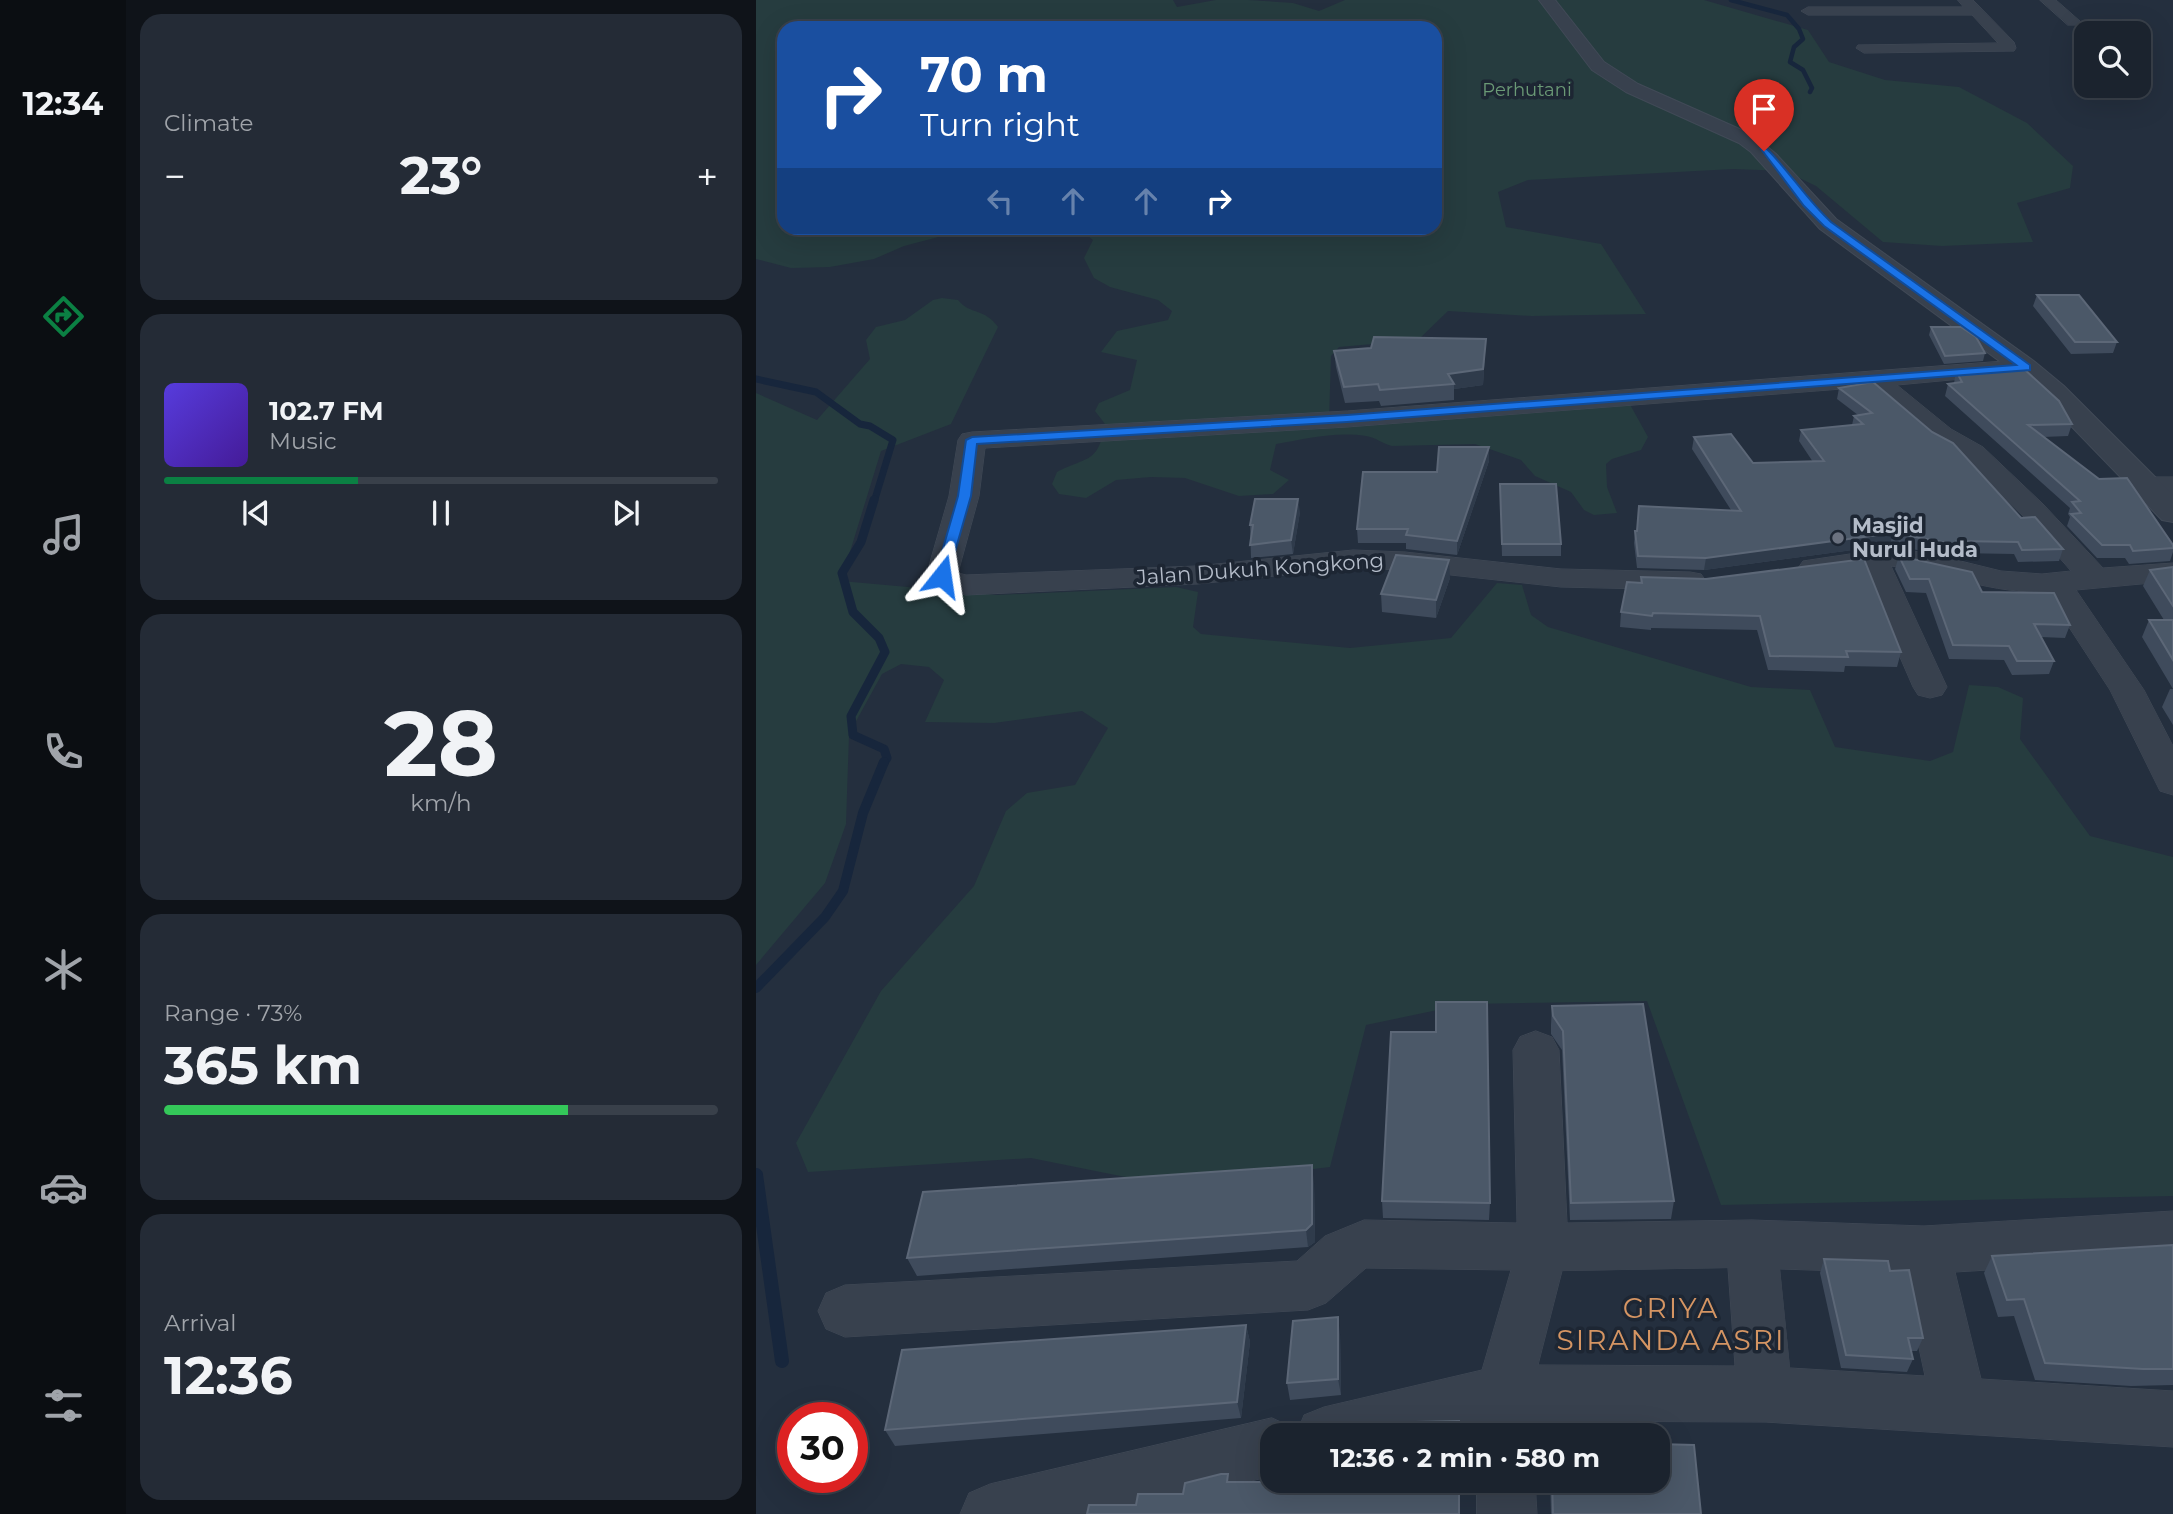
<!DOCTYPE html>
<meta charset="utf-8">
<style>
:root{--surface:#1b232e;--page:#242b36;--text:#f1f3f6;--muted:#a0a4aa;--line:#39404a;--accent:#0b8043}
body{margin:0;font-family:Montserrat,sans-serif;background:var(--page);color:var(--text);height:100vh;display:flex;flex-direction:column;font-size:26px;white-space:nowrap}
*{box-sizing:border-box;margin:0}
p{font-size:23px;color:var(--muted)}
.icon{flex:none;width:38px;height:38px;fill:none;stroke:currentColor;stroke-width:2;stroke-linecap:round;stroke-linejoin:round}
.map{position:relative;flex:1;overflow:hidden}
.details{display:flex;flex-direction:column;gap:14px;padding:14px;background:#0f1319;width:630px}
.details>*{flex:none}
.top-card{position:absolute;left:21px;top:21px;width:665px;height:214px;border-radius:21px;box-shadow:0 7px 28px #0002,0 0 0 2px var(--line);background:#1a4fa0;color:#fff;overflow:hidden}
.buttons{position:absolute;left:1318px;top:21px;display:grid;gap:14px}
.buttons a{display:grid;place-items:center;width:77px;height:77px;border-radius:14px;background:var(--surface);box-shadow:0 7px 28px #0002,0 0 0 2px var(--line);font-size:35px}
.speed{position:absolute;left:21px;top:1402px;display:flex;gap:14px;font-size:35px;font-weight:700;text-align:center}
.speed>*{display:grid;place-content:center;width:91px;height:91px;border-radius:50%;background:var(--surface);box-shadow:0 7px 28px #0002,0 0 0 2px var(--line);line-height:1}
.speed .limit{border:10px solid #d22;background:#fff;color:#111}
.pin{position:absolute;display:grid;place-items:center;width:60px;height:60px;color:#fff;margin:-72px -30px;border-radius:50% 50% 50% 0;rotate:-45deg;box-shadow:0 0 7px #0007}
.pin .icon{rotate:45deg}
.me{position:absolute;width:77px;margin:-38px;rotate:15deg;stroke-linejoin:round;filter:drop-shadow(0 0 5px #0008)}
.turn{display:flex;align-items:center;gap:24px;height:147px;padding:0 28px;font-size:32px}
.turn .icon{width:91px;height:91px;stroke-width:2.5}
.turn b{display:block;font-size:49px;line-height:60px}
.lanes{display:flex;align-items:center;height:66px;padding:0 28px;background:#0003;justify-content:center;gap:35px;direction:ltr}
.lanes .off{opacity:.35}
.big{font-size:52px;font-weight:700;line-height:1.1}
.details .widget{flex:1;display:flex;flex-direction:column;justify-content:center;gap:10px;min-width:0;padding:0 24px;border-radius:21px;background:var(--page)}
.details .dial{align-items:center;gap:0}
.dial b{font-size:91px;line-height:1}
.song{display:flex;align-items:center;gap:21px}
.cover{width:84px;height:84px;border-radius:10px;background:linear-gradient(135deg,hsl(250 70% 55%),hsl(260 70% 35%))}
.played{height:7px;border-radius:4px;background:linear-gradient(90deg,var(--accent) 35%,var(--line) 35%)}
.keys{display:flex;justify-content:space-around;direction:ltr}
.heat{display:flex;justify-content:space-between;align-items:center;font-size:38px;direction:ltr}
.charge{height:10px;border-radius:5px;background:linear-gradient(90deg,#34c759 73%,var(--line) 0)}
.trip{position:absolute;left:504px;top:1423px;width:410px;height:70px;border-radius:21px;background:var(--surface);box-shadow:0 7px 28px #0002,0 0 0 2px var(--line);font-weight:700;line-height:70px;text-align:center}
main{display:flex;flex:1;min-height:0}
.menu{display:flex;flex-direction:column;width:126px;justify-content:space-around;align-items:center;background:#0b0e12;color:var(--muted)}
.menu .icon{width:49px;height:49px}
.menu .active{color:var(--accent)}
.menu b{font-size:32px;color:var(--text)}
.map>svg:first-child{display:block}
.green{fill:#263c3f}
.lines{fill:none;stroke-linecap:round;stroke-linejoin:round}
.stream-far4{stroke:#17263c;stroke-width:4.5}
.stream-far3{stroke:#17263c;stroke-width:7}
.stream-far2{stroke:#17263c;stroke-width:9}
.stream-far1{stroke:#17263c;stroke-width:10}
.stream{stroke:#17263c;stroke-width:14}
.minor-casing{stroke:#414a57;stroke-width:1}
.tertiary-casing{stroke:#414a57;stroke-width:2}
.minor{fill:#38414e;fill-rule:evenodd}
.tertiary{fill:#38414e;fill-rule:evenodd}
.wall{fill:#3f4b5c}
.shaded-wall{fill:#2f3b4b}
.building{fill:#4b5868;stroke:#5c6777;stroke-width:2}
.route{fill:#1a73e8;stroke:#114b97;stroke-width:2}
.worship-dot{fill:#6b7280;stroke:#1d2633;stroke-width:2.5}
.labels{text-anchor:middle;stroke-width:7;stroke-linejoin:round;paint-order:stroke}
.far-park-label{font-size:18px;fill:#6b9a76;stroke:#1d2633}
.poi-label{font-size:21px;font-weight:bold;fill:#b4bcc9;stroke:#1d2633;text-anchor:start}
.street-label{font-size:21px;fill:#b4bcc9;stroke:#1d2633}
.near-neighbourhood-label{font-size:28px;letter-spacing:2px;fill:#d59563;stroke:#1d2633}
</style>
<main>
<nav class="menu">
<b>12:34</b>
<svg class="icon active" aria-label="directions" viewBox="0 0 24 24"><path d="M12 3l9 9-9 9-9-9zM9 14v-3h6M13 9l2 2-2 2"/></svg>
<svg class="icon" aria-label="music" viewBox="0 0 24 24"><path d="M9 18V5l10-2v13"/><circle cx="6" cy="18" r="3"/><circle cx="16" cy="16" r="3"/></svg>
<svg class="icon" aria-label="phone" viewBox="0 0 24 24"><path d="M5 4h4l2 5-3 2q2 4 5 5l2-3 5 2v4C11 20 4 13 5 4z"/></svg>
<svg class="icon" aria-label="climate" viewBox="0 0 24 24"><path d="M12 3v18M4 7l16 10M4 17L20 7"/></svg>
<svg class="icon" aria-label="car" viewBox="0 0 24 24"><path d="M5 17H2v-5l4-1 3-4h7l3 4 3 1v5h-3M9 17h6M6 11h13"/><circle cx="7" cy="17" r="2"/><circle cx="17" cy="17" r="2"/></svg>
<svg class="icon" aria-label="filters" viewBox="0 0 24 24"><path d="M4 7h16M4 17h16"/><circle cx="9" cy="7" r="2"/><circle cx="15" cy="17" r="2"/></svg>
</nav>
<section class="details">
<div class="widget"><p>Climate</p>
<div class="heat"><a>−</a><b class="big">23°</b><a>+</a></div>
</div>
<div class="widget">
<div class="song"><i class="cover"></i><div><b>102.7 FM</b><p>Music</p></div></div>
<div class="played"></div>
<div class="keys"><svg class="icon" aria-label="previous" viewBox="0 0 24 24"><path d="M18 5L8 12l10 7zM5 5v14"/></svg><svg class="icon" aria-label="pause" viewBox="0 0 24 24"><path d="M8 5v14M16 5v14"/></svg><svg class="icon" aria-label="next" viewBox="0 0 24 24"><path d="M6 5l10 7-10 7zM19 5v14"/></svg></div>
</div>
<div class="widget dial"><b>28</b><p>km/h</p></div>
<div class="widget"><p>Range · 73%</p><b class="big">365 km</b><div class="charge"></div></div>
<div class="widget"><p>Arrival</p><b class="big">12:36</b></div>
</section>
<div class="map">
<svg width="1417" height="1514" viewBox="0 0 1417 1514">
<rect width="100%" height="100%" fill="#242f3e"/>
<!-- green -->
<path class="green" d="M0,0H417L421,7L460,0H492L537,3L563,11L589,0H948L1052,30L1073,62L1129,80L1203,87L1271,123L1317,166L1314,188L1261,203L1277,242L1186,246L1127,242L1060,186L1029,171L977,169L772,180L742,192L750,227L845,244L890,314L776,316L692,311L662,340L583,347L575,356L573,421L871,399L892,437L885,450L856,459L850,464L851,487L861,513L838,515L828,510L815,492L779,476L765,460L719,444L636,446C627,444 619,437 610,436C580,431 549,439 520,444L514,470L533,480L517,494L483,496L429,478L395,477L360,480L330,498L303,494L296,484L301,472C332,456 342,464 349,424L339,411L343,403L374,390L381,360L345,352L361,331L412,320L416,311L402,300L354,287L338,278L328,258L337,240L322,228H679V28H28V228H217L148,246L118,259L74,267L35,268L0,259Z
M186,298L202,300C214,315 229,308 242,327L195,424L125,451L85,581L241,595L420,587L442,592L437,627L445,634L594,648L695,638L741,583L766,585L775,615L792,627L995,687L1054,690L1079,747L1174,761L1197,752L1213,685L1242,687L1267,698L1264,739L1334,836L1417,857V1196L965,1205L891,1001L710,1004L610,1025L574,1167L414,1186L275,1158L52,1172L40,1143L125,991L218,886L250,811L271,793L319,785L352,728L326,711L238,723L169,722L188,680L173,667L145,664L126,674L93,734L90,824L69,883L0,965V393L61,420L114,359L110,340L120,327L149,320L177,300Z"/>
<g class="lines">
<!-- stream-far4 -->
<path class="stream-far4" d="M975,0L1031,15L1043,29L1047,39L1038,47L1034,62L1047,70L1056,88L1054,92"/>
<!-- stream-far3 -->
<path class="stream-far3" d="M0,379L60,392L104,424L114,426L137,440L118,502"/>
<!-- stream-far2 -->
<path class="stream-far2" d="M118,500L105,542L86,573L97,612L123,638L129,652L95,716L97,735L128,749L131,758L127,764"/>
<!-- stream-far1 -->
<path class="stream-far1" d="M0,988L69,917L87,891L107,813L128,762"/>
<!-- stream -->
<path class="stream" d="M0,1175L26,1361"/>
<!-- minor casing -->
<g class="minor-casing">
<path id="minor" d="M1202,0H1217L1258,42L1260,48L1258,51L1108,53L1100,48L1102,45L1242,43L1216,15H1052L1045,11L1052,7H1207Z
M1284,0H1300L1325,22L1322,25H1312Z
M1250,361L1259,364L1263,369L1259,374L1141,385L1195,429L1227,447L1287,504L1347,568L1417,563V581L1320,590L1388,690L1417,746V795L1404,791L1354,690L1290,592C1238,594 1187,573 1135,566L1191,687L1186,695L1174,698L1162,695L1157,687L1106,570L1058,577L1047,575L1042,568L1047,561L1134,548L1172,553L1245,571L1286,574L1315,571L1267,516L1207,459L1175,441L1112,387L591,427L229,448L223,496L202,573L210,575L441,566L597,550L649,552L805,569L934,572L945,574L950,581L945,588L934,590L805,587L649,570L597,568L441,584L210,595L184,590L170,576L193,496L202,440L206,434L216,432L591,411Z
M1390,477H1417V495L1380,492L1376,486L1380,480Z
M780,1031L796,1037L803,1050L811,1223L996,1220L1168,1226L1417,1211V1259L1199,1272L1225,1379L1417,1391V1447L1009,1422L776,1421L777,1435H721L720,1427L687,1435H540L548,1415L568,1407L726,1370L755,1270L610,1268L570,1303L552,1310L89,1337L70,1329L62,1311L70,1293L89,1285L541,1261L569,1236L608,1220L761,1223L757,1050L764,1037ZM972,1268L979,1366L782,1365L806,1271ZM1024,1269L1147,1273L1169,1376L1034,1368Z
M516,1418L536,1427L540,1435H516V1476L356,1514H204L213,1493L234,1484Z
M721,1480H779L781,1514H721Z"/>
</g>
<!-- tertiary casing -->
<g class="tertiary-casing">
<path id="tertiary" d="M783,0H799L848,62L882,84L997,135L1020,154L1080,219L1279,362L1308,386L1417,495V522L1406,520L1288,398L1261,374L1064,229L995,152L983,143L870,92L836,70Z"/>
</g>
<!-- minor -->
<use href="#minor" class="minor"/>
<!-- tertiary -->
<use href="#tertiary" class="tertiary"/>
</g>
<!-- wall -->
<path class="wall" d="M1281,295L1361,342L1357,353L1315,354L1277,306Z
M1175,327L1229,353L1227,361L1188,364L1173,335Z
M730,339L727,385L698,389V400L625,406L623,401L589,403L580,367L578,351Z
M1200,371L1316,424L1312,436L1287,437L1417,545V552L1414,561L1373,564L1369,558H1341L1311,526L1314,517L1312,514L1314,508L1189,396L1192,384L1198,383Z
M1083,388L1307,549L1303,561L1262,562L1258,554L1200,553L1199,557L1134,545L948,570L881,568L878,543L879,531L975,510L936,449L938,437L997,463L1057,462L1043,441L1045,430L1096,425L1098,416L1102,415L1081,399Z
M733,447V461L701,555L650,549V543H602L601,529L681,472Z
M744,484L805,544V556H746Z
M544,512L537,554L495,558L494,525Z
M1143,556L1226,592L1314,625L1309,638L1285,637L1298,661L1293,674L1256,675L1248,660L1193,659L1170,593L1150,592L1139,569Z
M1417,567V689L1386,637L1393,620H1408L1387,586L1394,570Z
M885,577L950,579L1145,652L1141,667L1089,666L1088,672L1012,670L1001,630L895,628V630L864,627L865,612L884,583Z
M694,578L680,618L626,612L625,594Z
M1414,689H1417V725L1406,707Z
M796,1006L918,1201L915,1219L814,1220L806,1050L795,1034V1025Z
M558,1183L559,1242L552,1247L161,1276L151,1258Z
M626,1201L734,1203L733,1220L627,1218Z
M1417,1245V1385L1375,1386L1279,1380L1258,1316L1242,1317L1228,1273L1236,1256Z
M1068,1259L1134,1271L1167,1338L1161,1351H1155L1157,1359L1151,1372L1085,1368L1064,1273Z
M490,1325L494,1342L485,1418L139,1446L129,1430Z
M584,1334L585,1395L534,1400L531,1383Z
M794,1480H901L945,1514H795Z"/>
<!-- shaded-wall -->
<path class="shaded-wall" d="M730,339L727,385L698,389V384L692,374Z
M733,447V461L701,555V541Z
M542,499L544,512L537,554L535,540Z
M1137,533L1134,545L948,570L950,558Z
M693,560L694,578L680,618V600Z
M556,1165L558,1183L559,1242L552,1247L550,1230Z
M582,1317L584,1334L585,1395L582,1379Z
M490,1325L494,1342L485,1418L481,1402Z"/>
<!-- building -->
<path class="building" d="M1281,295H1323L1361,342H1319Z
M1175,327H1205L1220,337L1229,353L1189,356Z
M618,337L730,339L727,369L692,374L698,384L624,390L622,384L588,387L578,351L615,348Z
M1267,368L1303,401L1316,424L1272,425L1343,479L1371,478L1417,545V548L1377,551L1374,545H1346L1315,514L1325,513L1316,502L1324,501L1192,384L1206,382L1200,371Z
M1117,382L1176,432L1197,443L1265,518L1279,517L1307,549L1266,550L1262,542L1201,541L1203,545L1137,533L950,558L882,556L879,531H881L883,506L985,511L938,437L975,434L997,463L1068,461L1045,430L1107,424L1098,416L1116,413L1083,388Z
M683,447H733L701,541L650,535L652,529H601L607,472H681Z
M744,484H800L805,544H746Z
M499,499H542L535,540L494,545L497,525H494Z
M640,555L693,560L680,600L625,594Z
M1143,556L1216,572L1226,592L1298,593L1314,625L1278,624L1298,661H1261L1253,646L1197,645L1173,579H1154Z
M1108,559L1145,652L1090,651L1092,657L1014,656L1004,616L897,613L896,616L865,612L871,582L886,583L885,577L950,579Z
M1417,567V606L1394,570Z
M1393,620H1417V660Z
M680,1002H731L734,1203L626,1201L635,1032H680Z
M887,1004L918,1201L815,1203L807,1031L797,1016L796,1006Z
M556,1165V1224L550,1230L151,1258L167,1192Z
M1417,1245V1369H1387L1289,1363L1268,1299L1251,1300L1236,1256Z
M1068,1259L1132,1261L1134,1271L1153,1270L1167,1338H1152L1157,1359L1090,1355Z
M582,1317V1379L531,1383L537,1321Z
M490,1325L481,1402L129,1430L146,1350Z
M703,1421V1435H614V1431H659L660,1422Z
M901,1444L938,1445L945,1514H797L796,1480H901Z
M465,1474H472L471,1482H522V1480H703V1514H331L333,1505H380L382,1494H427L429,1483Z"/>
<!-- route -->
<path class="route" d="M1005,149H1011C1034,172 1051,200 1075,222L1274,365V370L591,422L221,444L215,496L192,576L186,580L179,576L202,496L210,440L216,437L591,415L1260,365L1068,226L1048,206Z"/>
<!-- markers -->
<circle class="worship-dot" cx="1082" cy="538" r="7"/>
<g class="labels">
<!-- far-park labels -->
<g class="far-park-label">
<text x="771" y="96">Perhutani</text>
</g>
<!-- poi labels -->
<g class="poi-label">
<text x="1096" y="533">Masjid<tspan x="1096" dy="24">Nurul Huda</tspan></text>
</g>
<!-- street labels -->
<g class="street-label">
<text transform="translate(504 569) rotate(-4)" y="7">Jalan Dukuh Kongkong</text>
</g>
<!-- near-neighbourhood labels -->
<g class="near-neighbourhood-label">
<text x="915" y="1318">GRIYA<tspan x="915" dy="32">SIRANDA ASRI</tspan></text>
</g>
</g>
</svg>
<div class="buttons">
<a><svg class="icon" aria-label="search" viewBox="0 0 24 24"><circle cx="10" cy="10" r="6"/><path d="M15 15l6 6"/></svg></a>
</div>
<div class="speed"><div class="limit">30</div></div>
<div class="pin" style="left:1008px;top:151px;background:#d93025"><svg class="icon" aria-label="arrive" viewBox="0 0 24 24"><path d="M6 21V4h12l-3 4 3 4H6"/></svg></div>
<svg class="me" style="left:186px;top:576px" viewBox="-20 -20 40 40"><path d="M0-17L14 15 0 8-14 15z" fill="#1a73e8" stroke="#fff" stroke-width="4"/></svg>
<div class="trip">12:36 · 2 min · 580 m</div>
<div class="top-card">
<div class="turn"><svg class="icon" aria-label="right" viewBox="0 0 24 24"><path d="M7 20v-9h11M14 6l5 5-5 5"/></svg><div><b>70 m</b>Turn right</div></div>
<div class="lanes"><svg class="icon off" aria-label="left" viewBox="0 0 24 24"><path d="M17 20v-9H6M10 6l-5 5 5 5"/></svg><svg class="icon off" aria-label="ahead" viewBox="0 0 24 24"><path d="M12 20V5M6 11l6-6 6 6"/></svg><svg class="icon off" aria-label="ahead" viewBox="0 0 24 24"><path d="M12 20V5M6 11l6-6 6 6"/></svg><svg class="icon" aria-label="right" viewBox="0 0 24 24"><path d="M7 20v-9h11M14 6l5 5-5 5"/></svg></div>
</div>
</div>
</main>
